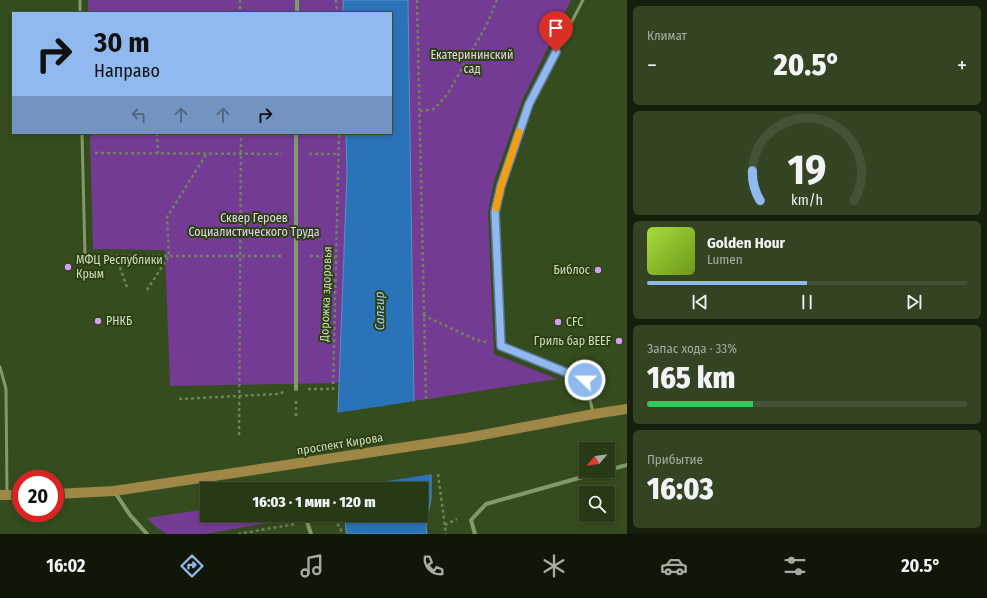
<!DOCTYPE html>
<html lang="ru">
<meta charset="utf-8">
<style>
:root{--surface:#283916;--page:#344423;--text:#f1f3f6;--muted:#a5aca1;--line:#445335;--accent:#90b9f0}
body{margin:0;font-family:"Fira Sans Condensed",sans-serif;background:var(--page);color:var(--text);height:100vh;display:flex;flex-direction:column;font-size:15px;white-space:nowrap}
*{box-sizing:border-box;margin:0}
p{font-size:13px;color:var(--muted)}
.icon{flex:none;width:22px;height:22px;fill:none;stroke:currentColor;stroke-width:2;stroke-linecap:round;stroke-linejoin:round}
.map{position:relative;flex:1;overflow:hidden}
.panel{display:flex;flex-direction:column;gap:6px;padding:6px;background:#161f0c;width:360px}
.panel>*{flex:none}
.top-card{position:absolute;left:12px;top:12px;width:380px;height:122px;border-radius:0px;box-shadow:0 2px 6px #0003,0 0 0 1px var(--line);background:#90b9f0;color:#111;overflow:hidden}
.needle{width:26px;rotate:241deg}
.controls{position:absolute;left:579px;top:442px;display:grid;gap:8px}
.controls a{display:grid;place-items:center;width:36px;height:36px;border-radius:0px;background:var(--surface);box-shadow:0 2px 6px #0003,0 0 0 1px var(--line);font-size:20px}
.speed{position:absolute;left:12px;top:470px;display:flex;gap:8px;font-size:20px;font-weight:700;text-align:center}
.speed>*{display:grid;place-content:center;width:52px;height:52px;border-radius:50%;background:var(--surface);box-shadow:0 2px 6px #0003,0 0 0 1px var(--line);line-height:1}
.speed .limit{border:6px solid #d22;background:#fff;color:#111}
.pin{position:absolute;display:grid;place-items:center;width:34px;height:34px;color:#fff;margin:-41px -17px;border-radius:50% 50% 50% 0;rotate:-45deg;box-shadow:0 0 4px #0007}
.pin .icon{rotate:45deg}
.me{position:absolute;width:44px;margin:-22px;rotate:292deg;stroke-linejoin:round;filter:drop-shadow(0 0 3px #0008)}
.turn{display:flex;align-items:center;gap:14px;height:84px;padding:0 16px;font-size:18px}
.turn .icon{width:52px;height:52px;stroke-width:2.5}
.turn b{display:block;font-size:28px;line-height:34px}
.lanes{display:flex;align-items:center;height:38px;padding:0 16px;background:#0003;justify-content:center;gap:20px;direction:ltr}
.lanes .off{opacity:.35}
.big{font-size:30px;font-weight:800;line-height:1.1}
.panel .widget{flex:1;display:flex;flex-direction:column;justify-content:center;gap:6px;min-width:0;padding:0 14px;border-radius:6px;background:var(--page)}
.panel .dial{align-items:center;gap:0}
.dial svg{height:104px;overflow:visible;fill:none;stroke:var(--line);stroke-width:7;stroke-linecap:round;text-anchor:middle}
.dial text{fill:var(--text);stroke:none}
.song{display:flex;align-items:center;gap:12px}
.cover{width:48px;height:48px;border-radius:6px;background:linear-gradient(135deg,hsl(80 70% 55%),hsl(80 70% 35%))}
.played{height:4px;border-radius:2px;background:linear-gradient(90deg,var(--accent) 50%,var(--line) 50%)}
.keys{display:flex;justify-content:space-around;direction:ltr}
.heat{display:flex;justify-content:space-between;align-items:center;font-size:22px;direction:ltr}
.charge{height:6px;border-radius:3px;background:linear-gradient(90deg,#34c759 33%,var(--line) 0)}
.trip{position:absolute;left:200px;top:482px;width:228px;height:40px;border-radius:0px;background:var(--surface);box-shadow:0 2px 6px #0003,0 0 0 1px var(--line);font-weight:800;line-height:40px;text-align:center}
.tab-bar{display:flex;height:64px;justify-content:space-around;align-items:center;background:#101709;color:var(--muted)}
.tab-bar .icon{width:28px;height:28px}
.tab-bar .current{color:var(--accent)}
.tab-bar b{font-size:18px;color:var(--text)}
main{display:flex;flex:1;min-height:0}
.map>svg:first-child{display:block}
.green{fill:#743b95}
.water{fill:#2b73b8;stroke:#5c92bb}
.pier{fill:#354c1e}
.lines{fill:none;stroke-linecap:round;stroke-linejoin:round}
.path{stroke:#6e825c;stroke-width:2.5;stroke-dasharray:3 3;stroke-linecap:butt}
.lane{stroke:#809a69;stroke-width:3}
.street{stroke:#809a69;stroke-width:4}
.primary{stroke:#9f8846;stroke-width:10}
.route-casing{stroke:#5e789c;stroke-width:10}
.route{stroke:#90b9f0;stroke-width:7}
.slow{stroke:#f59e0b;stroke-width:7}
.poi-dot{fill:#d59cfb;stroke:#2b4112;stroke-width:1.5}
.labels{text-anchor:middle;stroke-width:4;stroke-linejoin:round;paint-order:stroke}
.park-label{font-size:12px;fill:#e4d5ef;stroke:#2b4112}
.poi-label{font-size:12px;fill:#cddcc2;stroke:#2b4112;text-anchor:start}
.street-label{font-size:12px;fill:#cddcc2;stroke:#2b4112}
.water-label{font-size:13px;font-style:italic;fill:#a4cdf9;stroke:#2b4112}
</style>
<main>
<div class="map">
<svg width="627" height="534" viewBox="0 0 627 534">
<rect width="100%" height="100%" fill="#354c1e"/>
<!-- green -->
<path class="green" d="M88,0H343V13H88Z
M408,0H571L522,101L494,181L488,213L494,354L557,379L414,401Z
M90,133H346L347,173L339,383L170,386L165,250L93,249Z
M207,509V515H294L295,518L205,534H167L156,527L147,518Z"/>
<!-- water -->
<path class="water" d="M343,0H408L414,401L431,474V499L426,527L427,534H347L346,532L345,515H421V489H343L338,412L347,173L346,133H391V13H343Z"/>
<!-- pier -->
<path class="pier" d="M416,401L433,474L341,488L336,413Z"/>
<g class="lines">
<!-- path -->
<path class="path" d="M240,0V13
M336,0L337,13
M417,0L426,399
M420,111L434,109L447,95L486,26L497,0
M157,133L158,153
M95,153L282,154
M309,154H339
M98,256H283
M116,256L128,290
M310,256L336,257
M147,290L169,256L167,217L207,153
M423,315L474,339L489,343
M308,389H333L339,133
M179,399L278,394L284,392
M296,401V419
M239,435L241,133
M438,474L446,534
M329,515L340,527L342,534
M445,525L457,519
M238,534L295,524"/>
<!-- lane -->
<path class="lane" d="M80,0V13
M583,0L529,104L501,186L495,212L501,346L585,380L593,412
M82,133L85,256
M0,367L6,389L7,493"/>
<!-- street -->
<path class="street" d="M297,13V0
M296,389V133
M608,470L627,465
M114,491L130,515L147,534
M307,522L311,534
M475,534L471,520L486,504L604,471"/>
<!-- primary -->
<path class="primary" d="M55,494L114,491L466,438L594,414L627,409
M0,495H21"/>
</g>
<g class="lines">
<!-- route casing -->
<g class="route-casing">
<path id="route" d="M556,52L529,104L501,186L495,212L501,346L585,380"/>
</g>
<!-- route -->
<use href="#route" class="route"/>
<!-- slow -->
<path class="slow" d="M496,208L501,186L519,132"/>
</g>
<!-- markers -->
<g class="poi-dot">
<circle cx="68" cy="267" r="4"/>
<circle cx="598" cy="270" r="4"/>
<circle cx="98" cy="321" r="4"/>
<circle cx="558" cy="322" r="4"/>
<circle cx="619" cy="341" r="4"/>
</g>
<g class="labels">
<!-- park labels -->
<g class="park-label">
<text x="472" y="59">Екатерининский<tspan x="472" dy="14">сад</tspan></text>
<text x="254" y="222">Сквер Героев<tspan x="254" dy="14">Социалистического Труда</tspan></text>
</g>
<!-- poi labels -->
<g class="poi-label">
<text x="76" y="264">МФЦ Республики<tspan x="76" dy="14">Крым</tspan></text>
<text x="590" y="274" text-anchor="end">Библос</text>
<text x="106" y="325">РНКБ</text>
<text x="566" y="326">CFC</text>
<text x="611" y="345" text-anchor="end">Гриль бар BEEF</text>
</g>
<!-- street labels -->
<g class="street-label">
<text transform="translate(326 294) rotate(-88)" y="4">Дорожка здоровья</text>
<text transform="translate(340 444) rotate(-9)" y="4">проспект Кирова</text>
</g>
<!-- water labels -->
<g class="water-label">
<text transform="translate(379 311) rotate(-91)" y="5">Салгир</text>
</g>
</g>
</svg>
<div class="controls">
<a><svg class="needle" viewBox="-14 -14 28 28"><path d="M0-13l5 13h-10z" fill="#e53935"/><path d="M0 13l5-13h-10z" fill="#a5aca1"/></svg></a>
<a><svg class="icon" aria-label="search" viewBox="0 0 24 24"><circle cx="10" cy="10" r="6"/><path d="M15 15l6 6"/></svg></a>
</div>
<div class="speed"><div class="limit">20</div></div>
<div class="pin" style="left:556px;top:52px;background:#d93025"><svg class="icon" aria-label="arrive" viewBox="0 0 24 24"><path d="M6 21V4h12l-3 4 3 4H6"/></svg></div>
<svg class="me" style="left:585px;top:380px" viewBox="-20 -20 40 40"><circle r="17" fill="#90b9f0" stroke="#fff" stroke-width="3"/><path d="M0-11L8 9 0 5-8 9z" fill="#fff"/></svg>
<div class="trip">16:03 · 1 мин · 120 m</div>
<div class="top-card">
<div class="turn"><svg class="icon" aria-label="right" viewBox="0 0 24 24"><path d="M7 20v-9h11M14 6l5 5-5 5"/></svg><div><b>30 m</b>Направо</div></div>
<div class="lanes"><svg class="icon off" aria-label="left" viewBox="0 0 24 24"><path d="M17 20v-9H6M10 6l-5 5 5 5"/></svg><svg class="icon off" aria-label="ahead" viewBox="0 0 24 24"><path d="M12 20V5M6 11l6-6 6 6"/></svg><svg class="icon off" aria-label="ahead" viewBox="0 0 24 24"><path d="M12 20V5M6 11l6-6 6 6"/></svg><svg class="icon" aria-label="right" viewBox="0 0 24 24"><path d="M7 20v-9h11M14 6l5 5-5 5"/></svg></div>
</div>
</div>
<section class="panel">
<div class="widget"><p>Климат</p>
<div class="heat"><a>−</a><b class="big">20.5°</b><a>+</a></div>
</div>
<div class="widget dial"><svg viewBox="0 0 100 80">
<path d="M14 69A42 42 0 1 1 86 69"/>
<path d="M14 69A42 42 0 0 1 8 46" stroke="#90b9f0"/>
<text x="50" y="56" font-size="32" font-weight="700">19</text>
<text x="50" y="72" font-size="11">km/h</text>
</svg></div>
<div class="widget">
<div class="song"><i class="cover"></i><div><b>Golden Hour</b><p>Lumen</p></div></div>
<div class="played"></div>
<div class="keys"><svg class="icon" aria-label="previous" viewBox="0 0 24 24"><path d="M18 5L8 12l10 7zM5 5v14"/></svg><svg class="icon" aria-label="pause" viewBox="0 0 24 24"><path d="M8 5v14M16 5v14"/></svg><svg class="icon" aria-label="next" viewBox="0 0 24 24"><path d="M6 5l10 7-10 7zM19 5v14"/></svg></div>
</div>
<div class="widget"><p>Запас хода · 33%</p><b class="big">165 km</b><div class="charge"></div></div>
<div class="widget"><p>Прибытие</p><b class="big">16:03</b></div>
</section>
</main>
<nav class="tab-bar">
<b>16:02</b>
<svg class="icon current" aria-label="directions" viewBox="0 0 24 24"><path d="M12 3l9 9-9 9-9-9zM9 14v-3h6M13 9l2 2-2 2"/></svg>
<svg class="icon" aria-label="music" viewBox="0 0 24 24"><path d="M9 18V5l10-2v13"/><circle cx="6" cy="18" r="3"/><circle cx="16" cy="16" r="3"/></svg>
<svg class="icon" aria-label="phone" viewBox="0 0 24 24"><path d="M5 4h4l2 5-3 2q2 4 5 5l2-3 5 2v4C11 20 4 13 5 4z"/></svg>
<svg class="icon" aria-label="climate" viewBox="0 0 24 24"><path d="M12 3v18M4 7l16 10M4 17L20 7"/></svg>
<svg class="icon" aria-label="car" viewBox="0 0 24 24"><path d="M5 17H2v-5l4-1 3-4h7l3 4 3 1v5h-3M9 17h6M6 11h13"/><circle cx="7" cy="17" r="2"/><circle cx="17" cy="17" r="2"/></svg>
<svg class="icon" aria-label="filters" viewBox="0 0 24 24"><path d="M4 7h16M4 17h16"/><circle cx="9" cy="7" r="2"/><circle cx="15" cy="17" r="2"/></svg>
<b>20.5°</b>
</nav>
